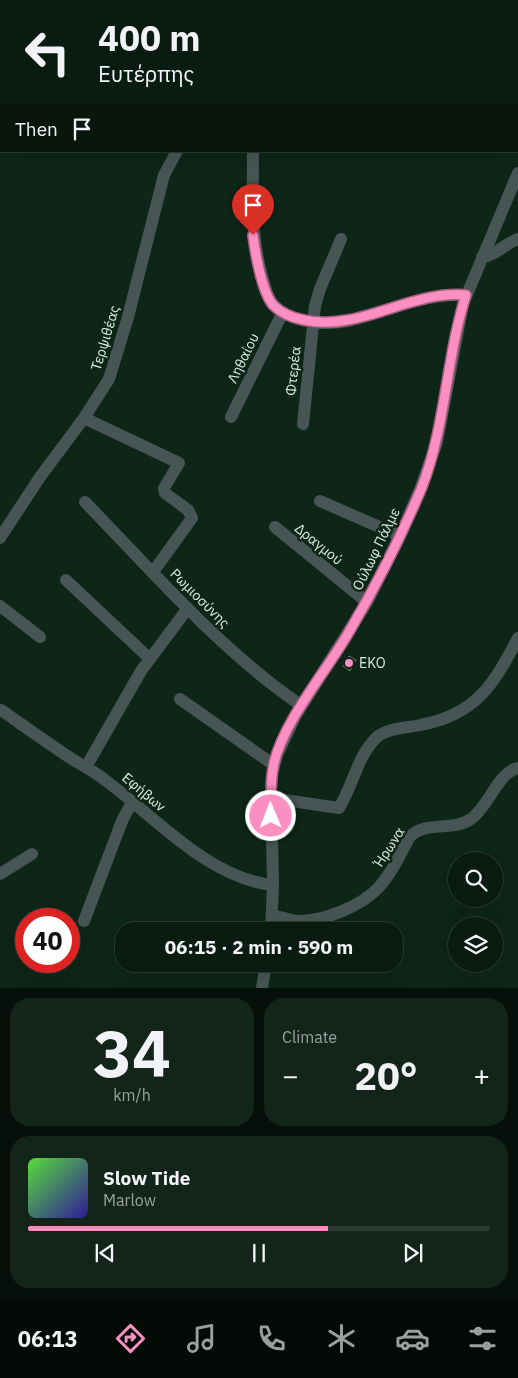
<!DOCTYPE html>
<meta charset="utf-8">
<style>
:root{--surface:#0a1c12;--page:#13251b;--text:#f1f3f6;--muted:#99a19f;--line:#2a3a32;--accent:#fc8fc2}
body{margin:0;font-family:"IBM Plex Sans",sans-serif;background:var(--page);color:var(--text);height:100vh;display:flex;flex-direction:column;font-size:19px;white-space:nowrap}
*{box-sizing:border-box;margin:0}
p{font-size:16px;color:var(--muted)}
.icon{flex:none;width:28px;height:28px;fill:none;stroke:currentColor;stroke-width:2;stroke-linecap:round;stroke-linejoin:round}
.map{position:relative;height:988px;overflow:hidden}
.details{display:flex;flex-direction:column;gap:10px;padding:10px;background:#060f0a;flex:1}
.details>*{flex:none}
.guide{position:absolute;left:0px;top:0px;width:519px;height:152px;box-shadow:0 5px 20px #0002,0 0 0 1px var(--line);background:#0a1c12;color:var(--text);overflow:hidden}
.buttons{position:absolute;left:448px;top:852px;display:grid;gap:10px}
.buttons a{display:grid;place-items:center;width:55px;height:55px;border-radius:50%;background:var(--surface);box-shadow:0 5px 20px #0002,0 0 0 1px var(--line);font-size:25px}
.speed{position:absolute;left:15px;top:908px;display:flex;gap:10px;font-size:25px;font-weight:700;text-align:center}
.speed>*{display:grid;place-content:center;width:65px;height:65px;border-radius:50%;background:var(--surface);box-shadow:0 5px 20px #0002,0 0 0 1px var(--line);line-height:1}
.speed .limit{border:8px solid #d22;background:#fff;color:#111}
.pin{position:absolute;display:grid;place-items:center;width:42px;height:42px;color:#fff;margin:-51px -21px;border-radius:50% 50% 50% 0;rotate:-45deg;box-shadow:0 0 5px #0007}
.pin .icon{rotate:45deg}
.me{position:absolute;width:55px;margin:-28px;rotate:359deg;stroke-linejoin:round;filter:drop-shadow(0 0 4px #0008)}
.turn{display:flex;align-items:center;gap:18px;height:105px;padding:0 15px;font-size:22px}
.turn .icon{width:65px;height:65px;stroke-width:2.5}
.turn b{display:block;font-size:35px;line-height:42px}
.then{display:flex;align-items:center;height:48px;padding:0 15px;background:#0003;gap:10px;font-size:19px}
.big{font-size:38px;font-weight:700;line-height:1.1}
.details .tile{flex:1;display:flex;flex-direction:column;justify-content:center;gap:8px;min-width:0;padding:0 18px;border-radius:20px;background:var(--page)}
.details .dial{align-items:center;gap:0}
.dial b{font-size:65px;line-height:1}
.song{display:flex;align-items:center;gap:15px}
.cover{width:60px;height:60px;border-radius:8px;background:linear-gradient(135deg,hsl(110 70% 55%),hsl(250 70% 35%))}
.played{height:5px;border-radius:2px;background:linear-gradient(90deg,var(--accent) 65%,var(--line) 65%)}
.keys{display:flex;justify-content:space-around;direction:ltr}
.heat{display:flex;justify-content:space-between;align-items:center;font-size:28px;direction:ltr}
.details .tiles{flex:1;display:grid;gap:10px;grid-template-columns:1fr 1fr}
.tile:last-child{grid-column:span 2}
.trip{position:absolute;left:115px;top:922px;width:288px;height:50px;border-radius:20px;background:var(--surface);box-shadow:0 5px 20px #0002,0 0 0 1px var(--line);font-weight:700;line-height:50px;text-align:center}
.dock{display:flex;height:80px;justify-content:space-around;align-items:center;background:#040b07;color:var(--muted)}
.dock .icon{width:35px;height:35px}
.dock .selected{color:var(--accent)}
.dock b{font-size:22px;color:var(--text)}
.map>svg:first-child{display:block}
.building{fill:#384128;stroke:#6a7358}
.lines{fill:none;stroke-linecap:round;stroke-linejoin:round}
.minor{stroke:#475654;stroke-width:12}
.route-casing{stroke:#a45d7e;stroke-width:12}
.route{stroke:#fc8fc2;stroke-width:9}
.poi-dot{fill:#fc8fc2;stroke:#0d2618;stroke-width:2}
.labels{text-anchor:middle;stroke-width:5;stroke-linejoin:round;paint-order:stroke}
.street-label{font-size:14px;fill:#dcebe1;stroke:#0d2618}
.poi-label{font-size:14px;fill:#dcebe1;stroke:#0d2618;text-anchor:start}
</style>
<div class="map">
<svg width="518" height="988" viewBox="0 0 518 988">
<rect width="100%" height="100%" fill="#0d2618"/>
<!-- building -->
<path class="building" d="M349,656L356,660L350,671L343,666Z"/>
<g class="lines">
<!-- minor -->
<path class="minor" d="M201,0L203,1
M120,1L123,0
M462,1V0
M0,64L1,66
M0,142L1,140
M253,151C253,196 250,240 264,283C266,290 268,298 273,304C281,315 297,319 310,322C325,324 341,323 355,319C389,310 430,292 466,295
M482,257C496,256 505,243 518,239
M231,417L283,312
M84,418L179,463L164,488L165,493L188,510L192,518L153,572
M303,424L315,306L320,289L341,239
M320,501L400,536
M85,502C153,572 222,652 302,706
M275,527L367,602
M0,538L40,477L84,418L109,379L128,317L164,175L177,151
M66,580L149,658
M0,606L40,637
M180,699L274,765
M1,710C24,726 46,742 69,757C81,765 94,771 105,780C154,816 209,879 273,885
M86,767L141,671L188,608
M271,798L339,808C353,786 357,756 377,737C387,728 407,728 420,725C476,715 494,684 518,638
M0,874L32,854
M272,915C281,917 290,920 299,921C324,921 362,906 379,887C392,873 400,855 409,838C424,820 452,832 471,819C489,806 498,772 518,768
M84,921L122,821L132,802
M271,931L273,885L271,790L272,774L277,755L296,715L367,602L400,536L421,487L437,442L463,304L518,173
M262,988L266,964"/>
</g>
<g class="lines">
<!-- route casing -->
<g class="route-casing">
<path id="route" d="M253,235C255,252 262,292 273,305C281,313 293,318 304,320C360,332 410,290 466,295C446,358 446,425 422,487C401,537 376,586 349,632C326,672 285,719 274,763C270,781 271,799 271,816"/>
</g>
<!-- route -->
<use href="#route" class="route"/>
</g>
<!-- markers -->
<circle class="poi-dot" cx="349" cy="663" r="5"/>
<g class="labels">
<!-- street labels -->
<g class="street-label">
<text transform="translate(105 338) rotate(-73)" y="5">Τερψιθέας</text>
<text transform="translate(243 358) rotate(-64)" y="5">Ληθαίου</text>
<text transform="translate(293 371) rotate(-84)" y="5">Φτερέα</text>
<text transform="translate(319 544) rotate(39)" y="5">Δραγμού</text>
<text transform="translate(376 549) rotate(-64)" y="5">Ούλωφ Πάλμε</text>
<text transform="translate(200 598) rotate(45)" y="5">Ρωμιοσύνης</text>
<text transform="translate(144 792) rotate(40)" y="5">Εφήβων</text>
<text transform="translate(389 847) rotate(-57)" y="5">Ήρωνα</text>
</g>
<!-- poi labels -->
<g class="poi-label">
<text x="359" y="668">EKO</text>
</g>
</g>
</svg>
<div class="buttons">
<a><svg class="icon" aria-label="search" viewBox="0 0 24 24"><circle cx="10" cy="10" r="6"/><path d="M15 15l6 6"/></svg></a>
<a><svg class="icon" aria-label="layers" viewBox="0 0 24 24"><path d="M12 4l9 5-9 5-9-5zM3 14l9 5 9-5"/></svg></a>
</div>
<div class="speed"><div class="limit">40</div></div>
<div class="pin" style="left:253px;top:235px;background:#d93025"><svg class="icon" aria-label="arrive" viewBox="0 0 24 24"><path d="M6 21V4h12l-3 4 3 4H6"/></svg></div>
<svg class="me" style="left:271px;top:816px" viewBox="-20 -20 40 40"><circle r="17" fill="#fc8fc2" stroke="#fff" stroke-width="3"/><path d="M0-11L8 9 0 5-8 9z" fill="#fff"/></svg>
<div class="trip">06:15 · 2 min · 590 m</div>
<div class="guide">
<div class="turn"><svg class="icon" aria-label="left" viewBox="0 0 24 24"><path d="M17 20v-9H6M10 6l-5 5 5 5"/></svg><div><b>400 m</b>Ευτέρπης</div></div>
<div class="then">Then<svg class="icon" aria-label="arrive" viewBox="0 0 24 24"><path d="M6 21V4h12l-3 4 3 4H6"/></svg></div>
</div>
</div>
<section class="details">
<div class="tiles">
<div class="tile dial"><b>34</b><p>km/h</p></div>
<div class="tile"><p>Climate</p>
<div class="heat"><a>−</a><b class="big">20°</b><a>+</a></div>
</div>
<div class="tile">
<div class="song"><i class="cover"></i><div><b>Slow Tide</b><p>Marlow</p></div></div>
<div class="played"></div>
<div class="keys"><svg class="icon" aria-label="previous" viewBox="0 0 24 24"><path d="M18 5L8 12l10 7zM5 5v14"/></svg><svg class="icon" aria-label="pause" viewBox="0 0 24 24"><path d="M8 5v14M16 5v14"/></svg><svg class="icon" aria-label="next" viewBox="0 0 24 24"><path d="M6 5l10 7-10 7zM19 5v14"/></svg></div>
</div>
</div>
</section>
<nav class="dock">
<b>06:13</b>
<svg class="icon selected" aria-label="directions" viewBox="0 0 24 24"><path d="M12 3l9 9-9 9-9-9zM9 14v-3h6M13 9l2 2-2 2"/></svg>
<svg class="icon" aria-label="music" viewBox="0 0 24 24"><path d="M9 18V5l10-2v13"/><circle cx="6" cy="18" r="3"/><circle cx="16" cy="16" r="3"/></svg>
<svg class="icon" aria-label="phone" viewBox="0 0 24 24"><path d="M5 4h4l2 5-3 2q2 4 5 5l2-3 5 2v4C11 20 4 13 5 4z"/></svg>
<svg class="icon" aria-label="climate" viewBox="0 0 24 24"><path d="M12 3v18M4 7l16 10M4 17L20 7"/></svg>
<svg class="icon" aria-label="car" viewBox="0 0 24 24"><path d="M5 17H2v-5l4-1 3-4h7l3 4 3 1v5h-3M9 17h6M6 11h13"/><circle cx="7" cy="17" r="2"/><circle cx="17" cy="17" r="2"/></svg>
<svg class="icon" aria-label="filters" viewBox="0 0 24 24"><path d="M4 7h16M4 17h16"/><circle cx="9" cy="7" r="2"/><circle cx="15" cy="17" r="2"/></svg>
</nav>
